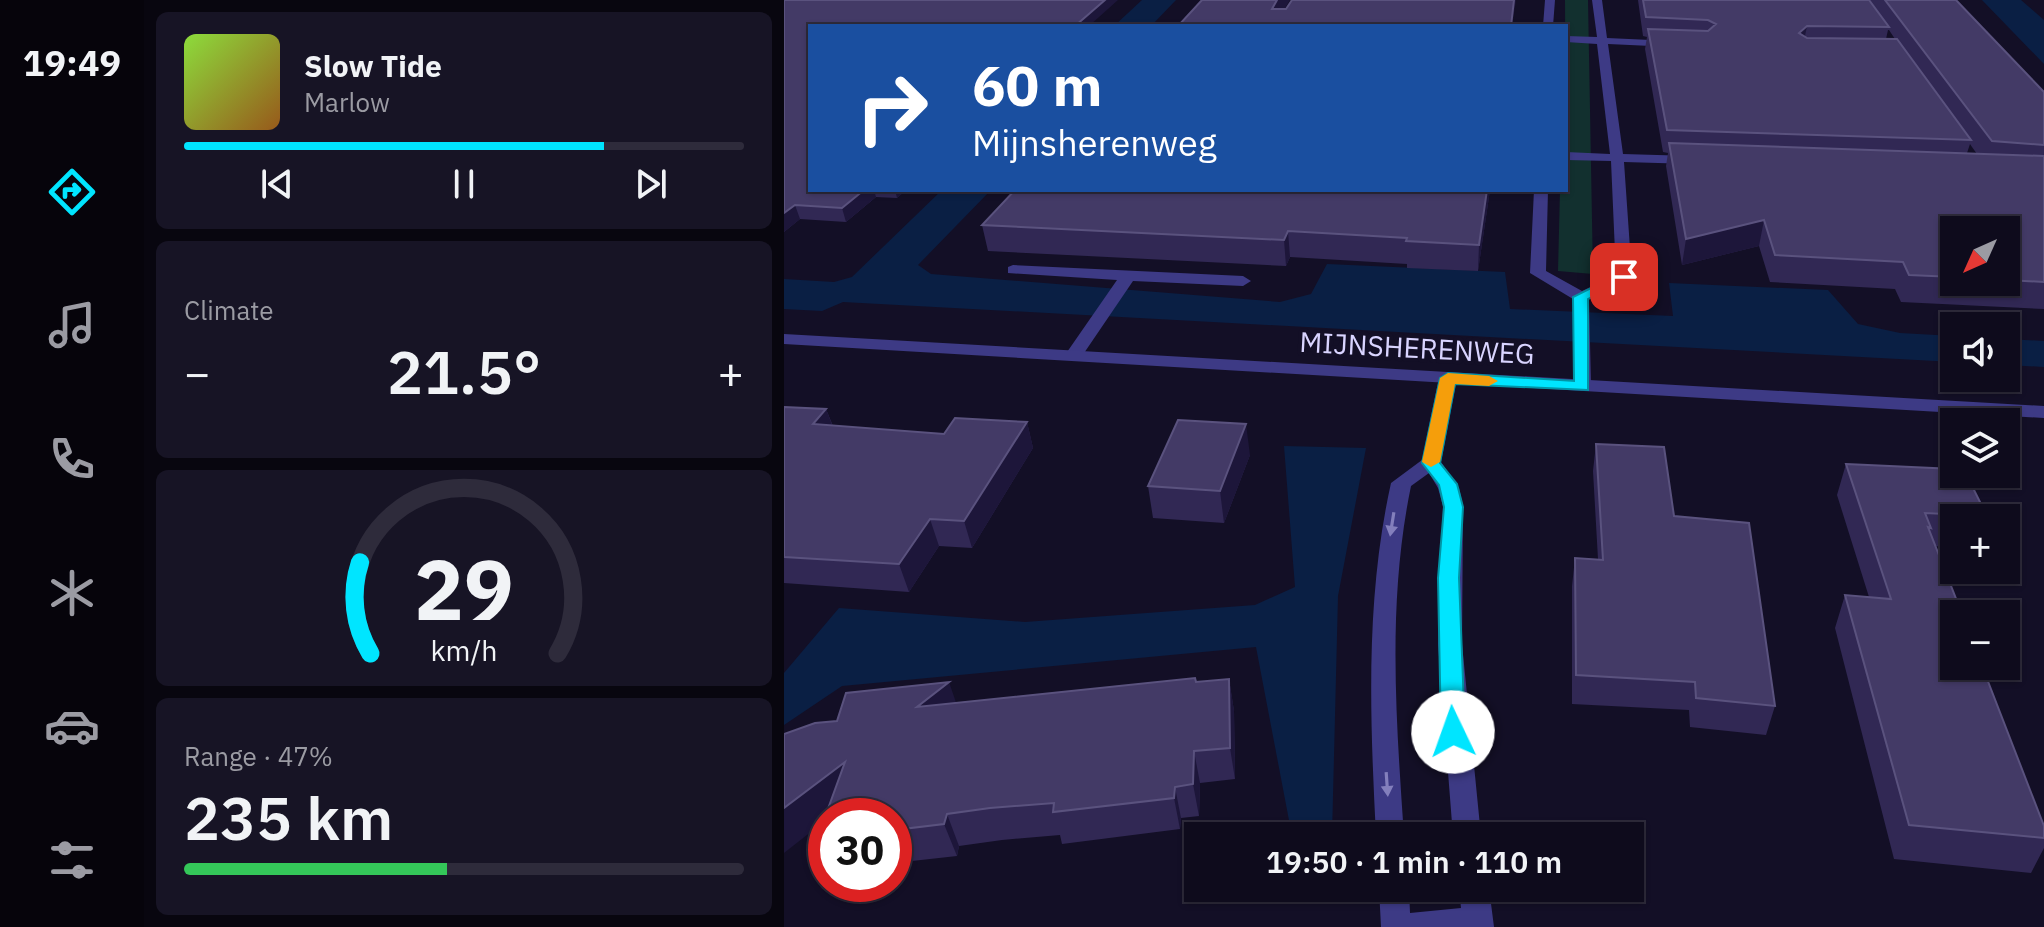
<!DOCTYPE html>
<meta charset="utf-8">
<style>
:root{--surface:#0e0b1c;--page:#171425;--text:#f1f3f6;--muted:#9b9ba3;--line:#2e2b3b;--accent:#00e5ff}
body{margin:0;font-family:"IBM Plex Sans",sans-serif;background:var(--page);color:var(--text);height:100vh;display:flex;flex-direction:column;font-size:30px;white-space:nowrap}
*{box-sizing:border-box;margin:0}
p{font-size:26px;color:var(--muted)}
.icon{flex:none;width:44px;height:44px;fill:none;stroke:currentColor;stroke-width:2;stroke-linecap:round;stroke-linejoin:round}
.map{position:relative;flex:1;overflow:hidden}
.panel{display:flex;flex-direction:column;gap:12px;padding:12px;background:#08060f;width:640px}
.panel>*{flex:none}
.top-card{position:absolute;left:24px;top:24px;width:760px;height:168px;border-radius:0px;box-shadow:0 2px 6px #0004,0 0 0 2px var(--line);background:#1a4fa0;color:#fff;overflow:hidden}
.needle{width:52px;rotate:225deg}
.tools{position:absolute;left:1156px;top:216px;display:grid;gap:16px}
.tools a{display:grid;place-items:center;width:80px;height:80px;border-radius:0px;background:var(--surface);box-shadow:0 2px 6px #0004,0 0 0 2px var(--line);font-size:40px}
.speed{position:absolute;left:24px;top:798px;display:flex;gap:16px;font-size:40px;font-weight:700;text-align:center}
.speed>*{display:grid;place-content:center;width:104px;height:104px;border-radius:50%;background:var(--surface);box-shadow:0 2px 6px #0004,0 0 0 2px var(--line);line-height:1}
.speed .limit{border:12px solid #d22;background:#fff;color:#111}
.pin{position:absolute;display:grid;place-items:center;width:68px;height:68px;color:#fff;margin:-34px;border-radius:16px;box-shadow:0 4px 12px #0006}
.me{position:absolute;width:88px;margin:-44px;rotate:357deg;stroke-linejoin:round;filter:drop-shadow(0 0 6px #0008)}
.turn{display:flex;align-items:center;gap:28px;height:168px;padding:0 32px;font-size:36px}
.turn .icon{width:104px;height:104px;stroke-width:2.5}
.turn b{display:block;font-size:56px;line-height:68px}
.big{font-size:60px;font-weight:600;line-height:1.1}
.panel .tile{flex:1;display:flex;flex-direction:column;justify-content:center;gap:12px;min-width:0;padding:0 28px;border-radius:12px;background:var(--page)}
.panel .dial{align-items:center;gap:0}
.dial svg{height:208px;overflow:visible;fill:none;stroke:var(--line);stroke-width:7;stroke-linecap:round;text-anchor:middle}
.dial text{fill:var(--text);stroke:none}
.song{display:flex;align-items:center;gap:24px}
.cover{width:96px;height:96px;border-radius:12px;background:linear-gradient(135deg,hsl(90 70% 55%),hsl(30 70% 35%))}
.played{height:8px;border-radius:4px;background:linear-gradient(90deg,var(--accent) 75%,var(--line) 75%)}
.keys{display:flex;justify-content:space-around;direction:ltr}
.heat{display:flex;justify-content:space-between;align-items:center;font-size:44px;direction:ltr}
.charge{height:12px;border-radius:6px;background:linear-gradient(90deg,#34c759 47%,var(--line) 0)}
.trip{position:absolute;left:400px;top:822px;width:460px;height:80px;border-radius:0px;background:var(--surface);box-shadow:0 2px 6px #0004,0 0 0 2px var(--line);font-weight:600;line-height:80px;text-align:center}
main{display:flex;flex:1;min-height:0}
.tab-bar{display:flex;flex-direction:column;width:144px;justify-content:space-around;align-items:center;background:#06040b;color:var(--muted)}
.tab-bar .icon{width:56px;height:56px}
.tab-bar .active{color:var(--accent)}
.tab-bar b{font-size:36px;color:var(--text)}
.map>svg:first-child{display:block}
.green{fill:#12302f}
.water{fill:#0a1f44}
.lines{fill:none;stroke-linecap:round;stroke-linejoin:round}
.service{fill:#3d3a85;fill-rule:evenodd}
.minor{fill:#3d3a85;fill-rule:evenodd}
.tertiary{fill:#3d3a85;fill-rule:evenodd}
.wall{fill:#312854;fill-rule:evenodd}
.shaded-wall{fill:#1d163a}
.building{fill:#433a66;stroke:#5a527e;stroke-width:2}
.oneway{fill:#837fbc}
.route{fill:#00e5ff;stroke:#0095a6;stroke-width:2}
.slow{fill:#f59e0b}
.labels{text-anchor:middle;stroke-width:8;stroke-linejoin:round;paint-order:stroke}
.street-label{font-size:28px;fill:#d9d4ff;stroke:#130f26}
</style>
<main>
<nav class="tab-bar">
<b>19:49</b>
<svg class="icon active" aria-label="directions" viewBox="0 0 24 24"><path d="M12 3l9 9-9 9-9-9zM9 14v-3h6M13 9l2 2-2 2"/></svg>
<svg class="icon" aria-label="music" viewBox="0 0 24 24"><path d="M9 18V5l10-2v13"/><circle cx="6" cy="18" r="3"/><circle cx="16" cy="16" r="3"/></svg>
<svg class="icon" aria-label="phone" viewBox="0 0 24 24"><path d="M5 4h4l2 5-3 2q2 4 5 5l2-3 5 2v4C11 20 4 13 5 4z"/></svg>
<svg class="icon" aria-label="climate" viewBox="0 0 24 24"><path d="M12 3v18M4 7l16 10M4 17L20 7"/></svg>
<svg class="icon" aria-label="car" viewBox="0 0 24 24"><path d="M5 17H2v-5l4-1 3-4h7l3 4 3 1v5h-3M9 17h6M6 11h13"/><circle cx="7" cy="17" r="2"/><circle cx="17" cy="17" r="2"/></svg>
<svg class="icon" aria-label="filters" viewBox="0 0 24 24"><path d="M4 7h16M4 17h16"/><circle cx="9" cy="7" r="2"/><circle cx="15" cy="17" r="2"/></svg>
</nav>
<section class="panel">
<div class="tile">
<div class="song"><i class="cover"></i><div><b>Slow Tide</b><p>Marlow</p></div></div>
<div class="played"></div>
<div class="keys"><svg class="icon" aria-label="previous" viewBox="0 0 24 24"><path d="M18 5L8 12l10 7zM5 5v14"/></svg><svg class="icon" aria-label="pause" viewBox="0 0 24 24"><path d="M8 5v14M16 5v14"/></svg><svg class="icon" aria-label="next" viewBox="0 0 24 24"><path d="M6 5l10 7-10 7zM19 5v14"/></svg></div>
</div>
<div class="tile"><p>Climate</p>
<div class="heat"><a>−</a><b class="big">21.5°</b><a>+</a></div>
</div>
<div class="tile dial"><svg viewBox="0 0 100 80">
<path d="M14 69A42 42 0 1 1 86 69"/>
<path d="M14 69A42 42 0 0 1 10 34" stroke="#00e5ff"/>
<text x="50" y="56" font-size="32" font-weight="700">29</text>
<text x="50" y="72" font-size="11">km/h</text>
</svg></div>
<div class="tile"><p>Range · 47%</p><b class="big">235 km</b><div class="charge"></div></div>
</section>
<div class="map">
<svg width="1260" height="927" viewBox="0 0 1260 927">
<rect width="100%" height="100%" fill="#130f26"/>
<!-- green -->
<path class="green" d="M781,0H804L809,274L774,271L776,190H782Z"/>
<!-- water -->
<path class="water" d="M358,0H392L367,26H330Z
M1198,0H1237L1260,20V64Z
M158,190H207L134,265L147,274L496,302L527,294L543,264L721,272L726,309L889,316L885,283L1044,290L1074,324L1116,333L1170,336V362L59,302L38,311L0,309V279L50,282L68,277Z
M1222,339L1260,341V367L1222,365Z
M500,446L582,448L554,596L548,836H508L472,647L58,686L0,725V673L55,608L241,622L471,605L511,587Z"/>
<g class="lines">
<!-- service -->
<path class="service" d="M229,265L459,276L467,281L459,286L349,281L296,359L290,360L281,355L333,280L224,273V267Z"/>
<!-- minor -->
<path class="minor" d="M761,0H771L769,26H759Z
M808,0H818L823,38L889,41L894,44L889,47L824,44L839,154L908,156L915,160L908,164L840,162L848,277L805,299L807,386L798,391L789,386V299L746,273L750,190H764L762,271L798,291L832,275L827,161L782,160V152L826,154L813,44L782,42V36L813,37Z
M664,373L673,378L657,462L675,488L679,506L678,644L697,836H669L654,644L659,506L654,488L645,473L627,486C603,602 612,718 620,836H592C586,717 581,600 607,483L638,460L655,378Z
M595,888H625L626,913L677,908L675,888H705L710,927H597Z"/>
<!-- tertiary -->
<path class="tertiary" d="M0,334L1260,406V418L0,344Z"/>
</g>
<!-- wall -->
<path class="wall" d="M0,0L26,190H122L113,198L92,197L62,222L16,219L0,232Z
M854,0H1172L1260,92V309L1117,302L1111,289L986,282L975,246L898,265L882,166L884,153L879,152L861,49L863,37L859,36ZM1104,30H1105L1111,39H1102ZM1186,144L1188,147L1193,154L1183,153ZM1170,230H1222V282H1170Z
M231,190H706L694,271L623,268V264L506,257L502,266L204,251L198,225Z
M0,407L42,409L49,426L160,434L243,422L249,448L188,548L155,546L125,592L0,583Z
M812,444L890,516L991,706L982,735L906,727L905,710L788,704V586L791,558L814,559L809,471Z
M466,455L440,523L369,518L364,486Z
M1062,464L1203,516L1202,518H1170V548L1151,546L1260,826V848L1247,873L1110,859L1051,628L1061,595L1085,597L1053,495Z
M445,679L450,711L451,779L416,783L415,816L397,818L396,829L278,844L276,835L218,840L175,846L173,856L110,863V816H42V856L33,839L39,822L53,721L172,703Z"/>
<!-- shaded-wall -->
<path class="shaded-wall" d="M321,0H334L305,26H291Z
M493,0H506L490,26L488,9Z
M730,0H732L728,26H727Z
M1023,26L1019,46L1015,33Z
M80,190H90L92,197L62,222L58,208Z
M111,190H122L113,198Z
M703,190H706L694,271L695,245Z
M11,205L16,219L0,232V213Z
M980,220L975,246L898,265L902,239Z
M504,231L506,257L502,266L500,240Z
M42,409L52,435L29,424Z
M243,422L249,448L188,548L180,521Z
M462,424L466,455L440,523L436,491Z
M146,519L155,546L125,592L115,564Z
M445,679L450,711L451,779L446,748Z
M165,682L176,714L133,707Z
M410,751L416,783L415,816L409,784Z
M61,762L42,820L0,853V808Z
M391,787L397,818L396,829L390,798Z
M163,814L175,846L173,856L160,824Z"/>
<!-- building -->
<path class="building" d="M0,0H321L291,26H26V190H80L58,208L11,205L0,213Z
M418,0H493L488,9H502L508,0H730L727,26H394Z
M859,0H1085L1105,27L1023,26L1015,33L1023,38L1113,39L1187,140L883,130L864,29L924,31L932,24L924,20L862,17Z
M1101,0H1172L1260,92V145L1208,141Z
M885,143L1260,156V282L1222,280V230H1170V277L1125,275L1119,262L991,255L980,220L902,239Z
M231,190H703L695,245L622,241L623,238L504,231L500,240L198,225Z
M0,407L42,409L29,424L160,434L171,418L243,422L180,521L146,519L115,564L0,557Z
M394,420L462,424L436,491L364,486Z
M812,444L880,447L890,516L965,523L991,706L912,698L911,682L792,675L791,558L819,560Z
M1062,464L1170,469V474H1182L1203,516L1141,513L1147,528L1144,527L1178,614H1170V666H1198L1260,826V838L1125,825L1061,595L1107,599Z
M411,678L412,682L445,679L446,748L410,751L409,784L391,787L390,798L269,812L270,803L206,808L163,814L160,824L110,830V816H42V838L33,839L61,762L0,808V734L31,723L53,721L62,693L165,682L133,707Z"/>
<!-- one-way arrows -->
<defs><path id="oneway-solid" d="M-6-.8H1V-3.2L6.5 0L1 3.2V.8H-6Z" transform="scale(2)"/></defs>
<g class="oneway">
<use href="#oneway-solid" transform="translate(608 524) rotate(99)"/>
<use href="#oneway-solid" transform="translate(603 784) rotate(86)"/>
</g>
<!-- route -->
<path class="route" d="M835,274L847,277L804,299V390L671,384L656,463L673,484L679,507L675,578L681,732L677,738H661L657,732L654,578L660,507L655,485L638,463L656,378L664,373L790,381L789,297Z"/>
<!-- slow -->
<path class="slow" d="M664,373L705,376L714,381L705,386L671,384L656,462L647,467L638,462L656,378Z"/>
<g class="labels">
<!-- street labels -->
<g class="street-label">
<text transform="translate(633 348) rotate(3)" y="10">MIJNSHERENWEG</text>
</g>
</g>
</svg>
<div class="tools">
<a><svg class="needle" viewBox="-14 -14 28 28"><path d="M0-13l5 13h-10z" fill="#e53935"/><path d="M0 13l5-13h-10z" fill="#9b9ba3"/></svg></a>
<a><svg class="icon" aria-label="sound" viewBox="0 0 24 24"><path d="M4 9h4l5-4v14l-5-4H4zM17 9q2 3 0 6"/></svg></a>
<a><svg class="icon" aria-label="layers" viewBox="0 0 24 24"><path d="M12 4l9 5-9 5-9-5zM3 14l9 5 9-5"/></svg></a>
<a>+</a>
<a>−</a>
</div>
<div class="speed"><div class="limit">30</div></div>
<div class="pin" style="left:840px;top:277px;background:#d93025"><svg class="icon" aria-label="arrive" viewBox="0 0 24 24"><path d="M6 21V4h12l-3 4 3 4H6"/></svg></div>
<svg class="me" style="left:669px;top:732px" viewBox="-20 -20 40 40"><circle r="19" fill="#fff"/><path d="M0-13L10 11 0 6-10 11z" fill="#00e5ff"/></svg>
<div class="trip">19:50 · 1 min · 110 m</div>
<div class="top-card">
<div class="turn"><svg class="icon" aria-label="right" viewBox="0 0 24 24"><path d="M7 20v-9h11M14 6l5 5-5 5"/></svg><div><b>60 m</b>Mijnsherenweg</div></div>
</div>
</div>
</main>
